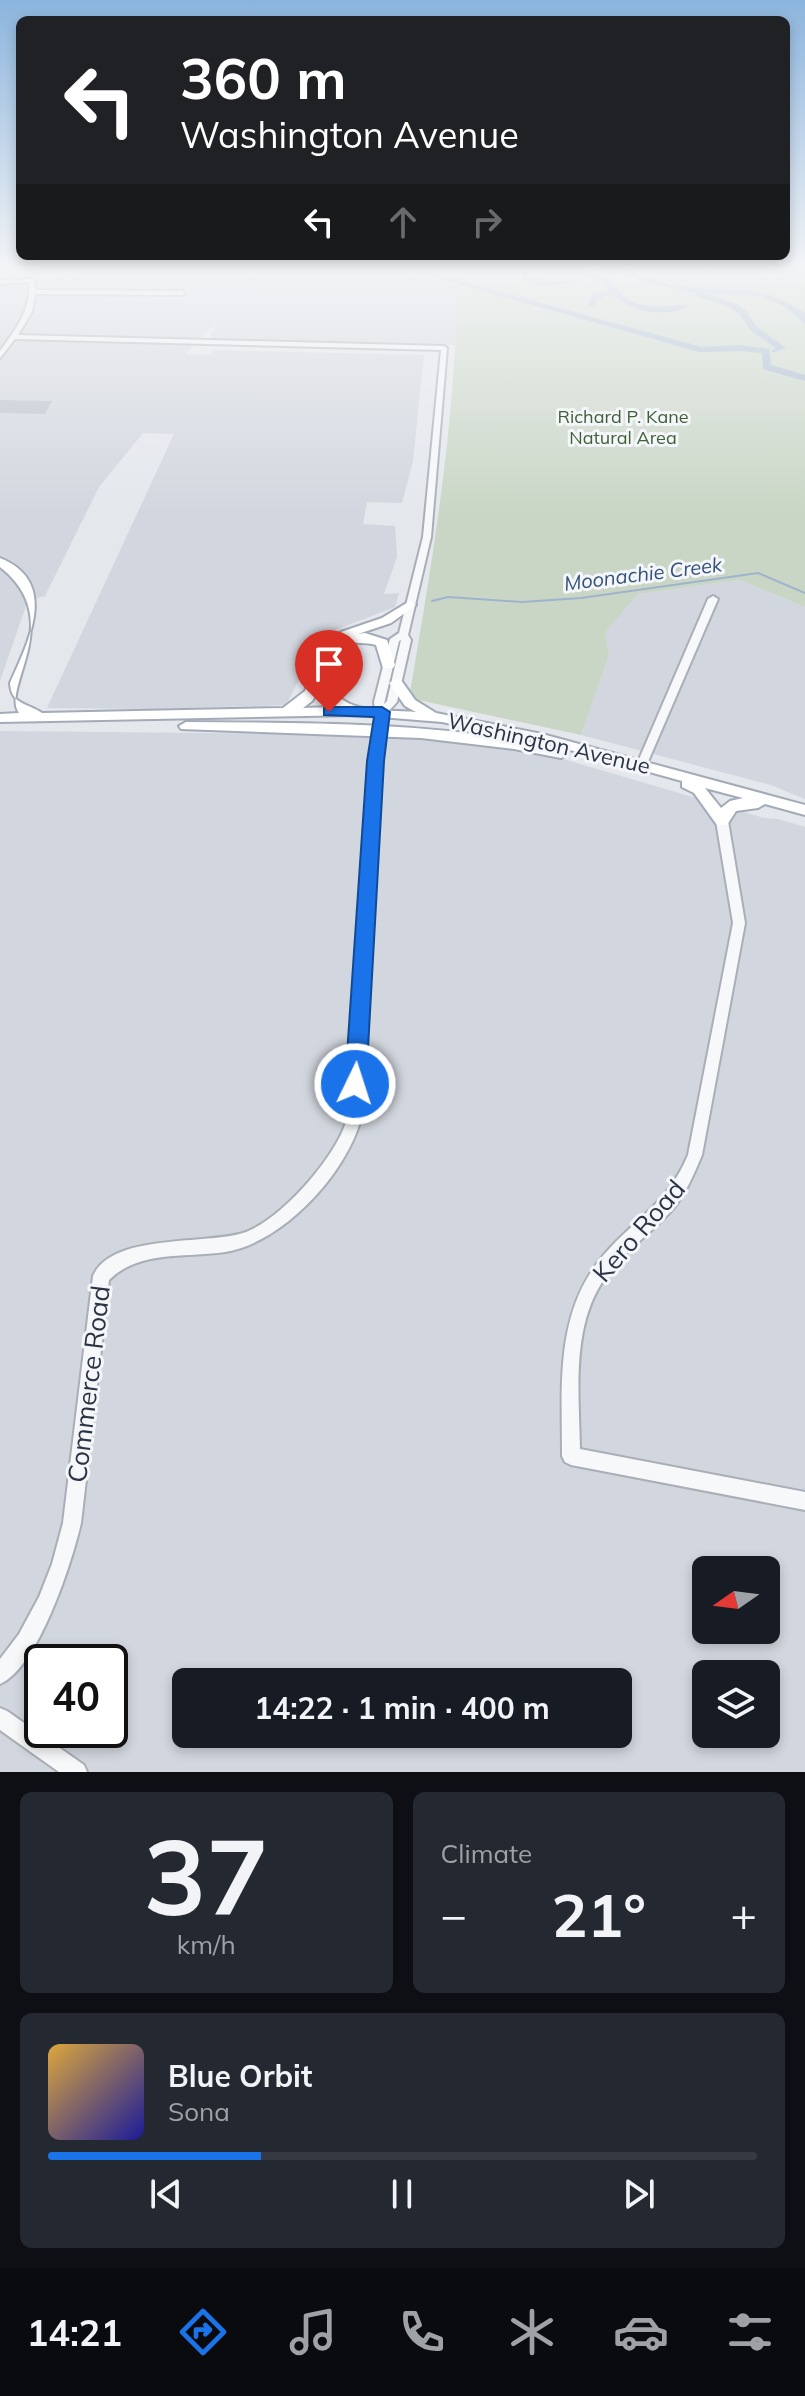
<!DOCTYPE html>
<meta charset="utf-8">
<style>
:root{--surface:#171b24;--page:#242831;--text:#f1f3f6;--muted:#9ea1a6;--line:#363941;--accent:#1a73e8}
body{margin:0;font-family:Mulish,sans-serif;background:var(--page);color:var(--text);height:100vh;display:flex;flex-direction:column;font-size:30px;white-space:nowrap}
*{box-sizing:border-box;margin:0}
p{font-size:26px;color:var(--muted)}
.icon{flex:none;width:44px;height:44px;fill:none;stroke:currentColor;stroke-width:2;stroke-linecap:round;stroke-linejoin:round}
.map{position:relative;height:1772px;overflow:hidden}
.drawer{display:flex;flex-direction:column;gap:20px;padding:20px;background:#0d0f14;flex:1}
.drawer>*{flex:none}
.banner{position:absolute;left:16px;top:16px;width:774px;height:244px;border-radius:12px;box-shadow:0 4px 12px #0003;background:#202124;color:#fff;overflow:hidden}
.needle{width:52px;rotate:256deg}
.fabs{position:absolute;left:692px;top:1556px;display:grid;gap:16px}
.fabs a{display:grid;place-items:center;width:88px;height:88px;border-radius:12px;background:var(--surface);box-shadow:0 4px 12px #0003;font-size:40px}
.speed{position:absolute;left:24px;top:1644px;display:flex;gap:16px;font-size:40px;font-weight:700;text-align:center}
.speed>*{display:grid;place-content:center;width:104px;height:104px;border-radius:50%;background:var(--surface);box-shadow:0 4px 12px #0003;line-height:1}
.speed .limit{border:4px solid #111;border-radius:12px;background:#fff;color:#111}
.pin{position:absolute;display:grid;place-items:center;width:68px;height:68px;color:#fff;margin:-82px -34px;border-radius:50% 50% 50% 0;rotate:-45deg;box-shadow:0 0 8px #0007}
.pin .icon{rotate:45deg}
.me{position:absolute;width:88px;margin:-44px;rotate:4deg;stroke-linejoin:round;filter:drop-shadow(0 0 6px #0008)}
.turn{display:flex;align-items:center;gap:28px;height:168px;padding:0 32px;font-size:36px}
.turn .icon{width:104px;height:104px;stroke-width:2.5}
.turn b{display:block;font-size:56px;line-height:68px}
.lanes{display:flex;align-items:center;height:76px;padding:0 32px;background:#0003;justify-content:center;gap:40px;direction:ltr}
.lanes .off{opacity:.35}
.big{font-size:60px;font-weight:700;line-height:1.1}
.drawer .tile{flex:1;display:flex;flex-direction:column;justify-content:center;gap:12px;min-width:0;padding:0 28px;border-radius:12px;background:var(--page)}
.drawer .dial{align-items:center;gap:0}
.dial b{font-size:104px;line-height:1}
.song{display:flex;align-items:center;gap:24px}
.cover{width:96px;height:96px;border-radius:12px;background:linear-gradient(135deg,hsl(40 70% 55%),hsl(240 70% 35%))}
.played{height:8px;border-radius:4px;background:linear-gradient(90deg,var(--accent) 30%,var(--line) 30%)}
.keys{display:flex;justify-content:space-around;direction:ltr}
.heat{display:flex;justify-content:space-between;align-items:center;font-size:44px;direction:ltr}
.drawer .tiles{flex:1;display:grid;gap:20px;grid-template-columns:1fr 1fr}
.tile:last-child{grid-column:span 2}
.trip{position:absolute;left:172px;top:1668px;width:460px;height:80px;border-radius:12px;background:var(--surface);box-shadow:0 4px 12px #0003;font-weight:700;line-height:80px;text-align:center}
.dock{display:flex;height:128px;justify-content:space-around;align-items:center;background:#090b0e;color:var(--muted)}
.dock .icon{width:56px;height:56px}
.dock .selected{color:var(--accent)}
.dock b{font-size:36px;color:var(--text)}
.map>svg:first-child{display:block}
.built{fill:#d2d6de;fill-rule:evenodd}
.green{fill:#c9d6c5}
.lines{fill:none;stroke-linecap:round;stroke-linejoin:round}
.stream{stroke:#9fb4cc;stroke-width:2}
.river{fill:#9fb4cc;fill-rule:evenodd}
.building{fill:#bbc0ca}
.minor-casing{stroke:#a9aeb7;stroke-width:4}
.major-casing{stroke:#a3abb8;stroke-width:4}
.minor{fill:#f7f8fa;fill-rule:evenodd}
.major{fill:#fff;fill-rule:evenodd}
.route{fill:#1a73e8;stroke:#114b97;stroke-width:2}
.labels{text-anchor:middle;stroke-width:6;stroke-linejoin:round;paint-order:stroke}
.far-park-label{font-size:18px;fill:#3f6138;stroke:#f4f6f9}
.far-water-label{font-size:20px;font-style:italic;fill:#34527a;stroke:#f4f6f9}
.street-label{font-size:22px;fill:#2b3445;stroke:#f4f6f9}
.near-street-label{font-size:26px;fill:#2b3445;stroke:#f4f6f9}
</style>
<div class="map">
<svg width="805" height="1772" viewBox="0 0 805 1772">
<rect width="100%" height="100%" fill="#e4e7ec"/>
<!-- built -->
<path class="built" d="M205,264H344L362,273L379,269L457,291L456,345L209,339L217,322L185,354L212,355L213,350L424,355L413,461L402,503L367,502L363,524L395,526L397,557L384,594L399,593L395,607L322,635L286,705L151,709L47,708L174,434L143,433L99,487L45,596L28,600L0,681V284Z
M739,580L805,607V799L771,785L581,735L609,655L605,633L638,594Z
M0,731L403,735L475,742L553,756L764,818L778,819L805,827V1772H0ZM706,1570H766V1630H706ZM42,1662H110V1730H42ZM706,1674H766V1734H706ZM186,1682H618V1734H186Z"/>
<!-- green -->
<path class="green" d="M12,264H205L32,280L34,277H28Z
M344,264H805V607L739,580L638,594L605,633L609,655L581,735L409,698C432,564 455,427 457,292L380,269L381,273H362Z"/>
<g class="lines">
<!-- stream -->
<path class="stream" d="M799,264L805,270
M432,601L448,597L522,602L581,598L758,573L805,593"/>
<!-- river -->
<path class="river" d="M415,264H426L417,269L702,347L740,345L769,349L771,365L805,375V381L763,369L762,353L740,351L699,352L405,269Z
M516,264L528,265L530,277L544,282L576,280L580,282L543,286L523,280L521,268Z
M584,264H592C598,274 601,275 610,281C614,284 618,291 622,295C640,310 663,307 684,305L688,307C664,318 631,312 612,294L598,299L594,307H588L592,295L609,289L605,285L594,281Z
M602,264C624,264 646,279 667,284C722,296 753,278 805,313V324L784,306L759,296L705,293L735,303L746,311L757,327L786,348L772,353L771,351L776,348L751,331L740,315L729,307L696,296V293L644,282Z
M658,264H678L721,272L717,274Z
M740,264H754L791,274L787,276Z"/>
</g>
<!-- building -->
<path class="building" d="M0,400L52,401L45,414L0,413Z"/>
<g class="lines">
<!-- minor casing -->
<g class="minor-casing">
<path id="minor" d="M34,279L36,290L182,291L185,293L182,295L35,294L32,312L18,335L444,346L447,348L431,537L408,635L411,640L397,702L386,714L387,729L381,761L360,1122C344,1176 282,1243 225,1252C186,1258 139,1250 109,1280L81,1523C72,1562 38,1668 0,1684V1659L19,1634L39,1597L52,1564L63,1523L93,1276C112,1233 204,1245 243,1233C279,1222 335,1158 346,1122L371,761L377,729L374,702L390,639L399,633L423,537L441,350L15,339L0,358V351C16,329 31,310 29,282L0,284V280ZM401,640L387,701L384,704L399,641Z
M713,596L718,599L647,764L642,768L638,767L637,764L708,599Z
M722,817L728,821L745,923L702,1155C694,1174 686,1193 673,1209C654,1231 629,1247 611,1270C570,1319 579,1389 580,1449L805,1492V1510L571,1465L565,1462L562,1456C562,1382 554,1306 610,1248C642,1214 669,1200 688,1155L733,923L716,821Z
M0,1708L7,1711L84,1765L87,1772H59L0,1730Z"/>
</g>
<!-- major casing -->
<g class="major-casing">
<path id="major" d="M0,558C60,582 28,642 10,683C11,705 28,703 42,713L283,708L305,691L315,658L328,640L341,632L382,618L410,601L416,605L391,623L358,634L365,633L387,640L395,665L393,668H383L376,645C366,642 352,644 345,640L332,651L326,663L334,667C322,716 384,709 416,712L405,706L389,683L396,679L401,680L415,700L436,713L542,734L805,805V815L765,804L758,808L736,811L727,825H717L694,793L682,787V781L541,742L442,722L356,715L0,722V714L19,713C0,688 68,620 0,567ZM320,689L334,707L303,708L312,701ZM705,788L743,798L730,801L721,808Z
M186,722C300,723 415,722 528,742C540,745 559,745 568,753L561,758L514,749L421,738L181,729L179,726Z"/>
</g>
<!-- minor -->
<use href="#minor" class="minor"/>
<!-- major -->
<use href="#major" class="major"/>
</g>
<!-- sky -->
<linearGradient id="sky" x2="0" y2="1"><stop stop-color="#8bb4dd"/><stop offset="0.52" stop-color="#f3f4f6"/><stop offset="1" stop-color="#f3f4f6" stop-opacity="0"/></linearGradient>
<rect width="805" height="512" fill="url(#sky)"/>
<!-- route -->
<path class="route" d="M329,707H382L390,712L384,761L366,1084L363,1090L355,1093L348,1090L345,1084L367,761L374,717L324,715V708Z"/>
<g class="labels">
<!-- far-park labels -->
<g class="far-park-label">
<text x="623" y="423">Richard P. Kane<tspan x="623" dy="21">Natural Area</tspan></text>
</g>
<!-- far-water labels -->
<g class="far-water-label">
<text transform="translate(643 574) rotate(-7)" y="7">Moonachie Creek</text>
</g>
<!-- street labels -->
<g class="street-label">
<text transform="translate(549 743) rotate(13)" y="8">Washington Avenue</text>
</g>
<!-- near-street labels -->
<g class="near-street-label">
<text transform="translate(639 1231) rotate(-49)" y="9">Kero Road</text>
<text transform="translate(89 1384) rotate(-83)" y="9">Commerce Road</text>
</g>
</g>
</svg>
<div class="fabs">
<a><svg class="needle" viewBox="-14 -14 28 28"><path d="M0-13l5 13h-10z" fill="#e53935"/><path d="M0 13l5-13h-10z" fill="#9ea1a6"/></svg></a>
<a><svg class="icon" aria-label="layers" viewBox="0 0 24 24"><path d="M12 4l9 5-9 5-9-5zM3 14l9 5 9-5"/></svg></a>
</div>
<div class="speed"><div class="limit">40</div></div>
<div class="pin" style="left:329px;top:712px;background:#d93025"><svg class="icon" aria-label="arrive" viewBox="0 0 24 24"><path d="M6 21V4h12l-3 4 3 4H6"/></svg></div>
<svg class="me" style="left:355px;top:1084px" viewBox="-20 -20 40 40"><circle r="17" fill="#1a73e8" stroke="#fff" stroke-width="3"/><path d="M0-11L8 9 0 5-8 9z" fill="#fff"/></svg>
<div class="trip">14:22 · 1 min · 400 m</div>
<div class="banner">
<div class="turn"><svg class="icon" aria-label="left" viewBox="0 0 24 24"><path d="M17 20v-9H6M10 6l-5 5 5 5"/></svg><div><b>360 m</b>Washington Avenue</div></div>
<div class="lanes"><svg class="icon" aria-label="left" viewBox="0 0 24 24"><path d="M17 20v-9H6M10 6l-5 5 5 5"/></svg><svg class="icon off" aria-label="ahead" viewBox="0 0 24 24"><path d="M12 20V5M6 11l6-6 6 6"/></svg><svg class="icon off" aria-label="right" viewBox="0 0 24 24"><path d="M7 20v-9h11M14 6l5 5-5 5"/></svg></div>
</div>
</div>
<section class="drawer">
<div class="tiles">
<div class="tile dial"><b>37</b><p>km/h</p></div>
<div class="tile"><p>Climate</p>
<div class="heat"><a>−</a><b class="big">21°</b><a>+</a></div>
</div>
<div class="tile">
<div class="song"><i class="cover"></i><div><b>Blue Orbit</b><p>Sona</p></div></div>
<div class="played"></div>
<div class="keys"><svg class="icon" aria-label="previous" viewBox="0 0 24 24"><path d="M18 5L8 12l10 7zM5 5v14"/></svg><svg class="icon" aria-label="pause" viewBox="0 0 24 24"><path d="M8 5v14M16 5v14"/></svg><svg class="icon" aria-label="next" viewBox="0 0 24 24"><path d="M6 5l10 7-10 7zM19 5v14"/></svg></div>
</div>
</div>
</section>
<nav class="dock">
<b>14:21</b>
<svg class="icon selected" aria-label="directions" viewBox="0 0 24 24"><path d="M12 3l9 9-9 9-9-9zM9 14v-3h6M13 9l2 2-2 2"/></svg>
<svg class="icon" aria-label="music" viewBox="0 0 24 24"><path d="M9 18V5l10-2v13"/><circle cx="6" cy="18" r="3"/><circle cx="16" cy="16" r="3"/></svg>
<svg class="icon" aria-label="phone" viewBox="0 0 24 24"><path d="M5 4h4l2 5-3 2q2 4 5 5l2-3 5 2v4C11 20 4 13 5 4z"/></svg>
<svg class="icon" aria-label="climate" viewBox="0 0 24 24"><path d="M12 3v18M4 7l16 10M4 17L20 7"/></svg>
<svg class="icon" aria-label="car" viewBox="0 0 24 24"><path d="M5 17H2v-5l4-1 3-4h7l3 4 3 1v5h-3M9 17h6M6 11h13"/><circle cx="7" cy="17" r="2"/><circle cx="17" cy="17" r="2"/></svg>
<svg class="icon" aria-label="filters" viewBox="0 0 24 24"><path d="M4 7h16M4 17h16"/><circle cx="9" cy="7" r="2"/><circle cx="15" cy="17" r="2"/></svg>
</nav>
